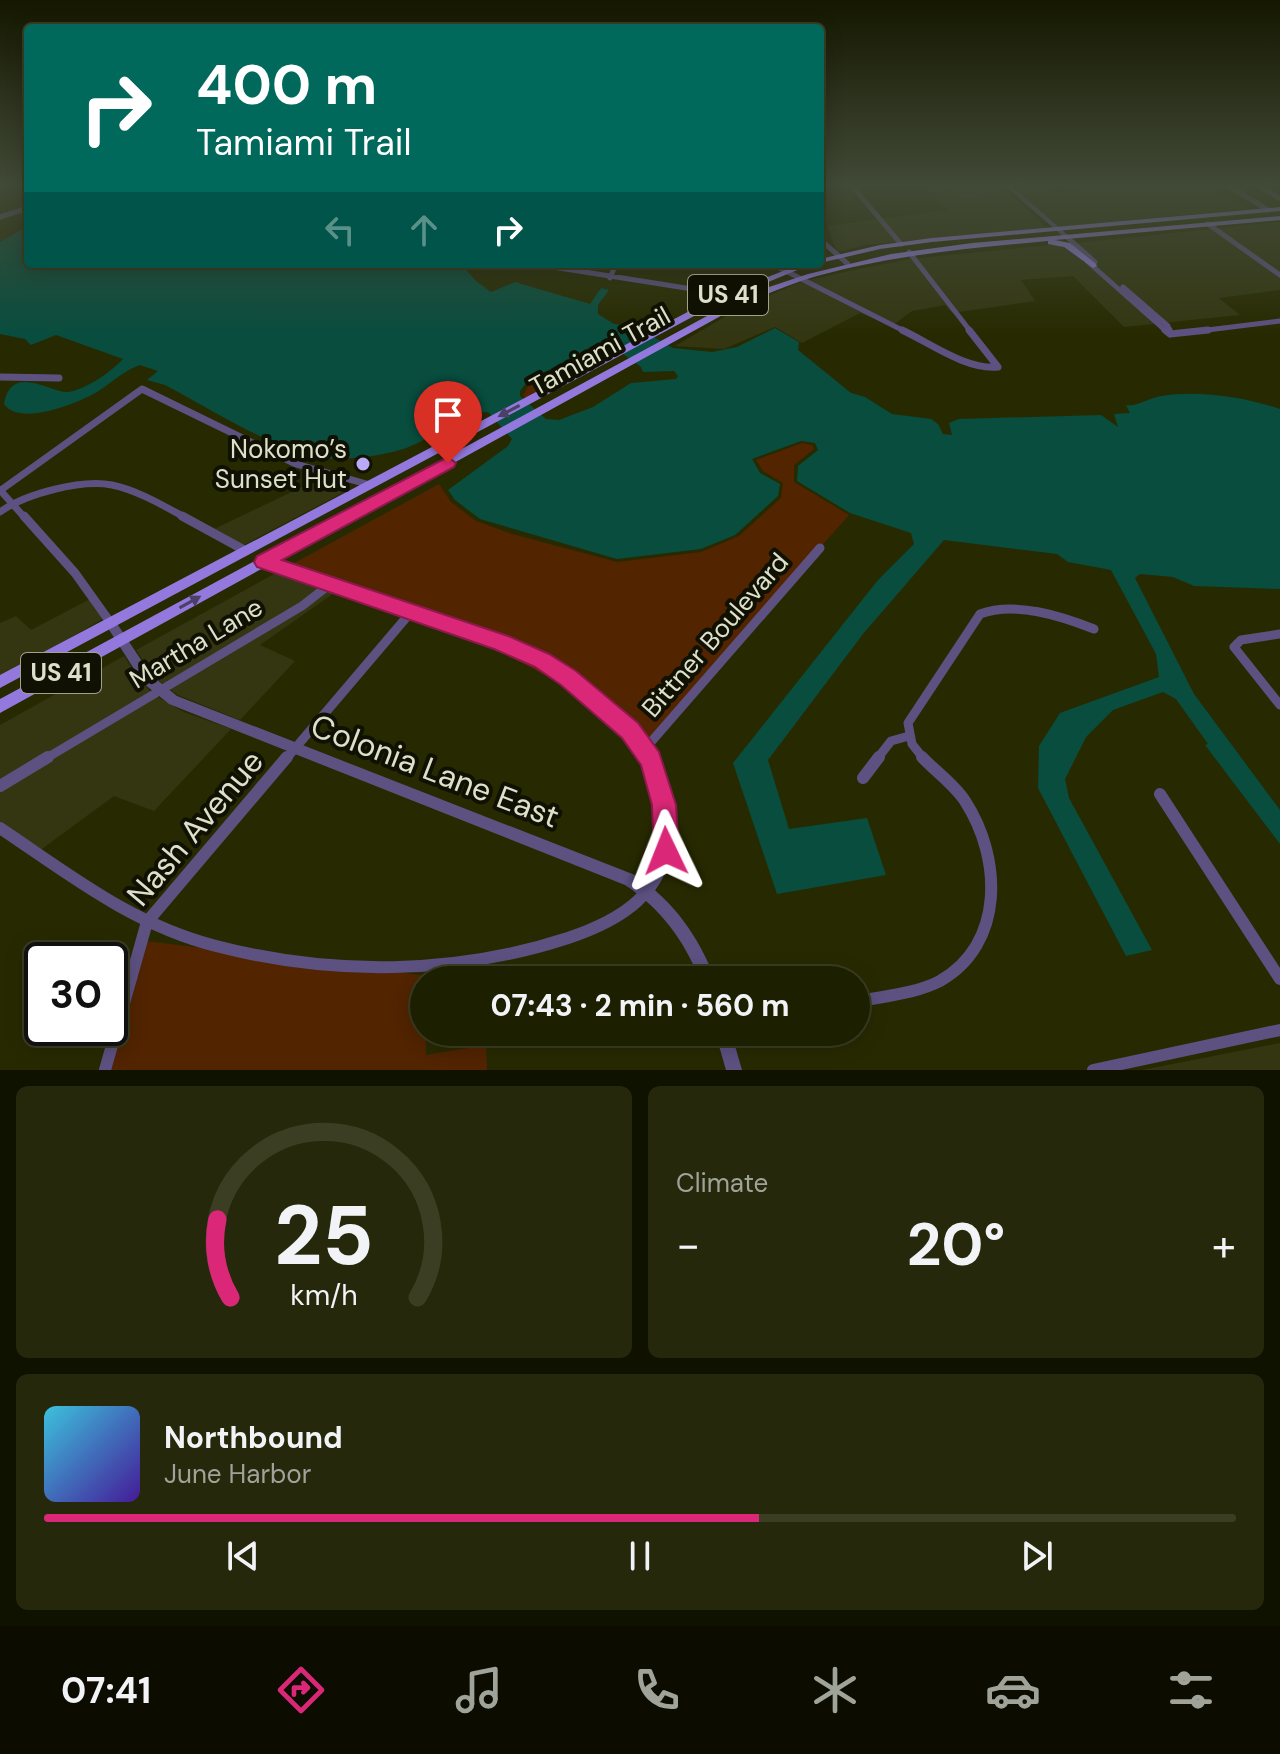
<!DOCTYPE html>
<meta charset="utf-8">
<style>
:root{--surface:#1d2000;--page:#25280a;--text:#f1f3f6;--muted:#a0a399;--line:#3b3e22;--accent:#db2777}
body{margin:0;font-family:"DM Sans",sans-serif;background:var(--page);color:var(--text);height:100vh;display:flex;flex-direction:column;font-size:30px;white-space:nowrap}
*{box-sizing:border-box;margin:0}
p{font-size:26px;color:var(--muted)}
.icon{flex:none;width:44px;height:44px;fill:none;stroke:currentColor;stroke-width:2;stroke-linecap:round;stroke-linejoin:round}
.map{position:relative;height:1070px;overflow:hidden}
.details{display:flex;flex-direction:column;gap:16px;padding:16px;background:#101200;flex:1}
.details>*{flex:none}
.top-card{position:absolute;left:24px;top:24px;width:800px;height:244px;border-radius:8px;box-shadow:0 4px 20px #0003,0 0 0 2px var(--line);background:#00695c;color:#fff;overflow:hidden}
.speed{position:absolute;left:24px;top:942px;display:flex;gap:16px;font-size:40px;font-weight:700;text-align:center}
.speed>*{display:grid;place-content:center;width:104px;height:104px;border-radius:50%;background:var(--surface);box-shadow:0 4px 20px #0003,0 0 0 2px var(--line);line-height:1}
.speed .limit{border:4px solid #111;border-radius:12px;background:#fff;color:#111}
.pin{position:absolute;display:grid;place-items:center;width:68px;height:68px;color:#fff;margin:-82px -34px;border-radius:50% 50% 50% 0;rotate:-45deg;box-shadow:0 0 8px #0007}
.pin .icon{rotate:45deg}
.me{position:absolute;width:88px;margin:-44px;rotate:358deg;stroke-linejoin:round;filter:drop-shadow(0 0 6px #0008)}
.turn{display:flex;align-items:center;gap:28px;height:168px;padding:0 40px;font-size:36px}
.turn .icon{width:104px;height:104px;stroke-width:2.5}
.turn b{display:block;font-size:56px;line-height:68px}
.lanes{display:flex;align-items:center;height:76px;padding:0 40px;background:#0003;justify-content:center;gap:40px;direction:ltr}
.lanes .off{opacity:.35}
.big{font-size:60px;font-weight:700;line-height:1.1}
.details .tile{flex:1;display:flex;flex-direction:column;justify-content:center;gap:12px;min-width:0;padding:0 28px;border-radius:12px;background:var(--page)}
.details .dial{align-items:center;gap:0}
.dial svg{height:208px;overflow:visible;fill:none;stroke:var(--line);stroke-width:7;stroke-linecap:round;text-anchor:middle}
.dial text{fill:var(--text);stroke:none}
.song{display:flex;align-items:center;gap:24px}
.cover{width:96px;height:96px;border-radius:12px;background:linear-gradient(135deg,hsl(190 70% 55%),hsl(260 70% 35%))}
.played{height:8px;border-radius:4px;background:linear-gradient(90deg,var(--accent) 60%,var(--line) 60%)}
.keys{display:flex;justify-content:space-around;direction:ltr}
.heat{display:flex;justify-content:space-between;align-items:center;font-size:44px;direction:ltr}
.details .tiles{flex:1;display:grid;gap:16px;grid-template-columns:1fr 1fr}
.tile:last-child{grid-column:span 2}
.trip{position:absolute;left:410px;top:966px;width:460px;height:80px;border-radius:40px;background:var(--surface);box-shadow:0 4px 20px #0003,0 0 0 2px var(--line);font-weight:700;line-height:80px;text-align:center}
.tab-bar{display:flex;height:128px;justify-content:space-around;align-items:center;background:#0c0d00;color:var(--muted)}
.tab-bar .icon{width:56px;height:56px}
.tab-bar .on{color:var(--accent)}
.tab-bar b{font-size:36px;color:var(--text)}
.map>svg:first-child{display:block}
.built{fill:#333611}
.green{fill:#522400}
.water{fill:#084d3e;fill-rule:evenodd}
.lines{fill:none;stroke-linecap:round;stroke-linejoin:round}
.minor-far3{stroke:#5d5182;stroke-width:5}
.minor-far2{stroke:#5d5182;stroke-width:7}
.minor-far1{stroke:#5d5182;stroke-width:9}
.minor{stroke:#5d5182;stroke-width:12}
.tertiary{fill:#5d5182;fill-rule:evenodd}
.primary{fill:#9379de;fill-rule:evenodd}
.wall{fill:#404321}
.oneway{fill:#4b4066}
.route{fill:#db2777;stroke:#8e194d;stroke-width:2}
.poi-dot{fill:#bbaaf6;stroke:#101103;stroke-width:3}
.labels{text-anchor:middle;stroke-width:8;stroke-linejoin:round;paint-order:stroke}
.shield{fill:#101103;stroke:#a0a28e;stroke-width:2}
.shield-label{font-size:24px;font-weight:bold;fill:#dde0ca}
.street-label{font-size:26px;fill:#dde0ca;stroke:#101103}
.poi-label{font-size:26px;fill:#dde0ca;stroke:#101103;text-anchor:end}
.near-street-label{font-size:32px;fill:#dde0ca;stroke:#101103}
</style>
<div class="map">
<svg width="1280" height="1070" viewBox="0 0 1280 1070">
<rect width="100%" height="100%" fill="#272a00"/>
<!-- built -->
<path class="built" d="M924,186H1002L1046,228L865,245L837,252L827,226L948,210Z
M1011,186H1047L1054,192L1079,189L1076,186H1213L1247,209L1059,227Z
M1280,222V290L1219,298L1240,315L1124,327L1073,276L1021,280L1035,301L952,313L945,305L912,311L892,326L860,313L802,343L775,327L724,349L675,346L740,308L803,281L864,268L910,259L1059,244L1093,268L1066,244Z
M325,476L348,490L234,550L212,530Z
M285,568L334,593L260,645L295,661L240,720L178,695L153,676L136,650Z
M94,597L108,616L0,678V623L16,616L31,630Z
M124,656L141,682L154,695L184,712L231,729L154,811L114,796L35,854L0,831V725Z
M1280,1043V1070H1142Z"/>
<!-- green -->
<path class="green" d="M597,346L614,351L527,399L523,396L530,383Z
M802,443L812,445L814,449L794,465V482L849,515L646,744L583,696L480,640L334,593L285,568L439,484L451,502L476,521L512,534L617,562L701,552L739,536L781,498L783,483L763,471L756,460Z
M146,941L429,976L428,980H424L426,1055L486,1045L487,1070H111Z"/>
<!-- water -->
<path class="water" d="M28,226V264H461L476,281L491,292L515,282L590,304L601,288L609,290L598,305V314L614,324L635,326L673,348L712,352L737,347L775,328L799,342L798,350L851,393L865,397L892,414L931,419L938,424L943,434L952,435L949,423L959,419L1101,415L1118,427L1114,414L1130,413L1126,405C1138,407 1148,398 1161,396C1199,390 1244,397 1280,409V589L1194,586L1173,577L1140,574L1135,578L1194,694L1280,810V844L1205,745L1208,744L1176,699L1163,692L1113,710L1086,737L1065,779L1069,798L1152,950L1126,956L1038,788L1039,746L1060,713L1159,677L1156,654L1111,570L1068,562L1057,554L944,540L863,634L768,760L789,829L867,818L886,875L777,894L733,763L878,580L914,544L911,533L850,513L797,481L798,466L818,450L815,443L801,441L752,459L760,473L780,484L778,496L735,535L701,549L617,559L480,519L455,500L448,490L508,446L512,439L488,412C456,413 439,435 411,446C388,456 339,462 314,457C274,449 205,406 165,385L147,380L158,371L140,365C125,370 111,383 97,392C78,403 20,427 4,404C11,362 51,393 68,392C85,390 111,372 123,359L56,335L31,345L25,339L0,334V242ZM596,344L612,346L641,367L643,372L674,371L678,376L676,379L631,383L593,407L559,420L546,419L520,396V391L527,382Z"/>
<g class="lines">
<!-- minor-far3 -->
<path class="minor-far3" d="M852,186L901,244
M1229,186L1268,210
M1259,186L1279,198
M0,217L28,208
M820,223L824,243L848,264
M1208,224L1280,275
M1067,237L1095,262
M909,252L971,332
M1088,262L1167,332
M534,264L686,288L719,299
M772,264L906,332
M610,278L616,264
M1123,287L1168,326L1169,332
M1191,332L1280,321"/>
<!-- minor-far2 -->
<path class="minor-far2" d="M902,330C930,343 966,370 998,367L969,330
M1165,330L1170,334
M1169,330V333
M1170,334L1208,330
M0,377L59,378
M0,490L25,518
M1,490L142,389L296,464L370,485
M0,512C25,494 81,479 112,485C137,490 164,506 186,518"/>
<!-- minor-far1 -->
<path class="minor-far1" d="M24,516L75,573L110,622
M182,516L246,551
M263,562C315,580 368,597 420,615C509,646 597,673 648,759
M1280,634L1241,640L1234,647L1280,705
M644,750L820,548
M45,759L302,606L329,585
M286,759L411,612
M877,759L891,741L909,736
M924,759L912,744L908,723L980,614C1015,601 1061,616 1094,629"/>
<!-- minor -->
<path class="minor" d="M863,778L879,757
M0,786L48,757
M1160,794L1280,979
M0,828C70,875 133,925 216,946C332,976 455,975 568,938C619,921 668,893 667,832C666,806 660,780 647,757
M856,1002C883,996 915,994 940,981C1005,944 1002,858 965,801C954,784 936,772 922,757
M105,1070L147,922L287,757
M1093,1070L1280,1030"/>
<!-- tertiary -->
<path class="tertiary" d="M1005,186H1012L1069,236V238H1065Z
M110,617L114,619L151,675L177,696L635,875C676,903 697,935 716,980H700C684,940 661,909 625,885L169,704L143,683L106,625L104,622L106,619Z
M715,1032H731L742,1070H726Z"/>
<!-- primary -->
<path class="primary" d="M1280,207V211L932,242L880,249L820,263V259L880,245L932,238Z
M1280,216V220L1055,240L1070,243L1096,264L1097,266L1093,268L1064,247L1048,244V241C970,248 893,255 817,276C790,284 763,295 737,307L0,713V699L731,303L769,287L808,274L891,254L972,243Z
M801,264H812L722,301L0,688V675L716,297Z"/>
</g>
<!-- wall -->
<path class="wall" d="M950,186H983L979,197L962,198Z"/>
<!-- one-way arrows -->
<defs><path id="oneway-solid" d="M-6-.8H1V-3.2L6.5 0L1 3.2V.8H-6Z" transform="scale(2)"/></defs>
<g class="oneway">
<use href="#oneway-solid" transform="translate(509 411) rotate(152)"/>
<use href="#oneway-solid" transform="translate(190 602) rotate(-29)"/>
</g>
<!-- sky -->
<linearGradient id="sky" x2="0" y2="1"><stop stop-color="#151700"/><stop offset="0.55" stop-color="#414a37"/><stop offset="1" stop-color="#414a37" stop-opacity="0"/></linearGradient>
<rect width="1280" height="336" fill="url(#sky)"/>
<!-- route -->
<path class="route" d="M448,457L456,463L454,467L282,560L508,636L549,654L576,671L638,723L659,752L676,805L679,851L675,860L666,864L657,860L654,851L652,805L641,765L622,738L561,685L535,667L494,649L257,567L254,562L257,556Z"/>
<!-- markers -->
<circle class="poi-dot" cx="363" cy="464" r="8"/>
<g class="labels">
<!-- shield labels -->
<g class="shield">
<rect x="688" y="275" width="80" height="40" rx="6"/>
<rect x="21" y="653" width="80" height="40" rx="6"/>
</g>
<g class="shield-label">
<text x="728" y="303">US 41</text>
<text x="61" y="681">US 41</text>
</g>
<!-- street labels -->
<g class="street-label">
<text transform="translate(600 351) rotate(-29)" y="9">Tamiami Trail</text>
<text transform="translate(715 635) rotate(-49)" y="9">Bittner Boulevard</text>
<text transform="translate(196 643) rotate(-31)" y="9">Martha Lane</text>
</g>
<!-- poi labels -->
<g class="poi-label">
<text x="347" y="458">Nokomo’s<tspan x="347" dy="30">Sunset Hut</tspan></text>
</g>
<!-- near-street labels -->
<g class="near-street-label">
<text transform="translate(435 771) rotate(21)" y="11">Colonia Lane East</text>
<text transform="translate(195 828) rotate(-50)" y="11">Nash Avenue</text>
</g>
</g>
</svg>
<div class="speed"><div class="limit">30</div></div>
<div class="pin" style="left:448px;top:463px;background:#d93025"><svg class="icon" aria-label="arrive" viewBox="0 0 24 24"><path d="M6 21V4h12l-3 4 3 4H6"/></svg></div>
<svg class="me" style="left:666px;top:851px" viewBox="-20 -20 40 40"><path d="M0-17L14 15 0 8-14 15z" fill="#db2777" stroke="#fff" stroke-width="4"/></svg>
<div class="trip">07:43 · 2 min · 560 m</div>
<div class="top-card">
<div class="turn"><svg class="icon" aria-label="right" viewBox="0 0 24 24"><path d="M7 20v-9h11M14 6l5 5-5 5"/></svg><div><b>400 m</b>Tamiami Trail</div></div>
<div class="lanes"><svg class="icon off" aria-label="left" viewBox="0 0 24 24"><path d="M17 20v-9H6M10 6l-5 5 5 5"/></svg><svg class="icon off" aria-label="ahead" viewBox="0 0 24 24"><path d="M12 20V5M6 11l6-6 6 6"/></svg><svg class="icon" aria-label="right" viewBox="0 0 24 24"><path d="M7 20v-9h11M14 6l5 5-5 5"/></svg></div>
</div>
</div>
<section class="details">
<div class="tiles">
<div class="tile dial"><svg viewBox="0 0 100 80">
<path d="M14 69A42 42 0 1 1 86 69"/>
<path d="M14 69A42 42 0 0 1 9 39" stroke="#db2777"/>
<text x="50" y="56" font-size="32" font-weight="700">25</text>
<text x="50" y="72" font-size="11">km/h</text>
</svg></div>
<div class="tile"><p>Climate</p>
<div class="heat"><a>−</a><b class="big">20°</b><a>+</a></div>
</div>
<div class="tile">
<div class="song"><i class="cover"></i><div><b>Northbound</b><p>June Harbor</p></div></div>
<div class="played"></div>
<div class="keys"><svg class="icon" aria-label="previous" viewBox="0 0 24 24"><path d="M18 5L8 12l10 7zM5 5v14"/></svg><svg class="icon" aria-label="pause" viewBox="0 0 24 24"><path d="M8 5v14M16 5v14"/></svg><svg class="icon" aria-label="next" viewBox="0 0 24 24"><path d="M6 5l10 7-10 7zM19 5v14"/></svg></div>
</div>
</div>
</section>
<nav class="tab-bar">
<b>07:41</b>
<svg class="icon on" aria-label="directions" viewBox="0 0 24 24"><path d="M12 3l9 9-9 9-9-9zM9 14v-3h6M13 9l2 2-2 2"/></svg>
<svg class="icon" aria-label="music" viewBox="0 0 24 24"><path d="M9 18V5l10-2v13"/><circle cx="6" cy="18" r="3"/><circle cx="16" cy="16" r="3"/></svg>
<svg class="icon" aria-label="phone" viewBox="0 0 24 24"><path d="M5 4h4l2 5-3 2q2 4 5 5l2-3 5 2v4C11 20 4 13 5 4z"/></svg>
<svg class="icon" aria-label="climate" viewBox="0 0 24 24"><path d="M12 3v18M4 7l16 10M4 17L20 7"/></svg>
<svg class="icon" aria-label="car" viewBox="0 0 24 24"><path d="M5 17H2v-5l4-1 3-4h7l3 4 3 1v5h-3M9 17h6M6 11h13"/><circle cx="7" cy="17" r="2"/><circle cx="17" cy="17" r="2"/></svg>
<svg class="icon" aria-label="filters" viewBox="0 0 24 24"><path d="M4 7h16M4 17h16"/><circle cx="9" cy="7" r="2"/><circle cx="15" cy="17" r="2"/></svg>
</nav>
